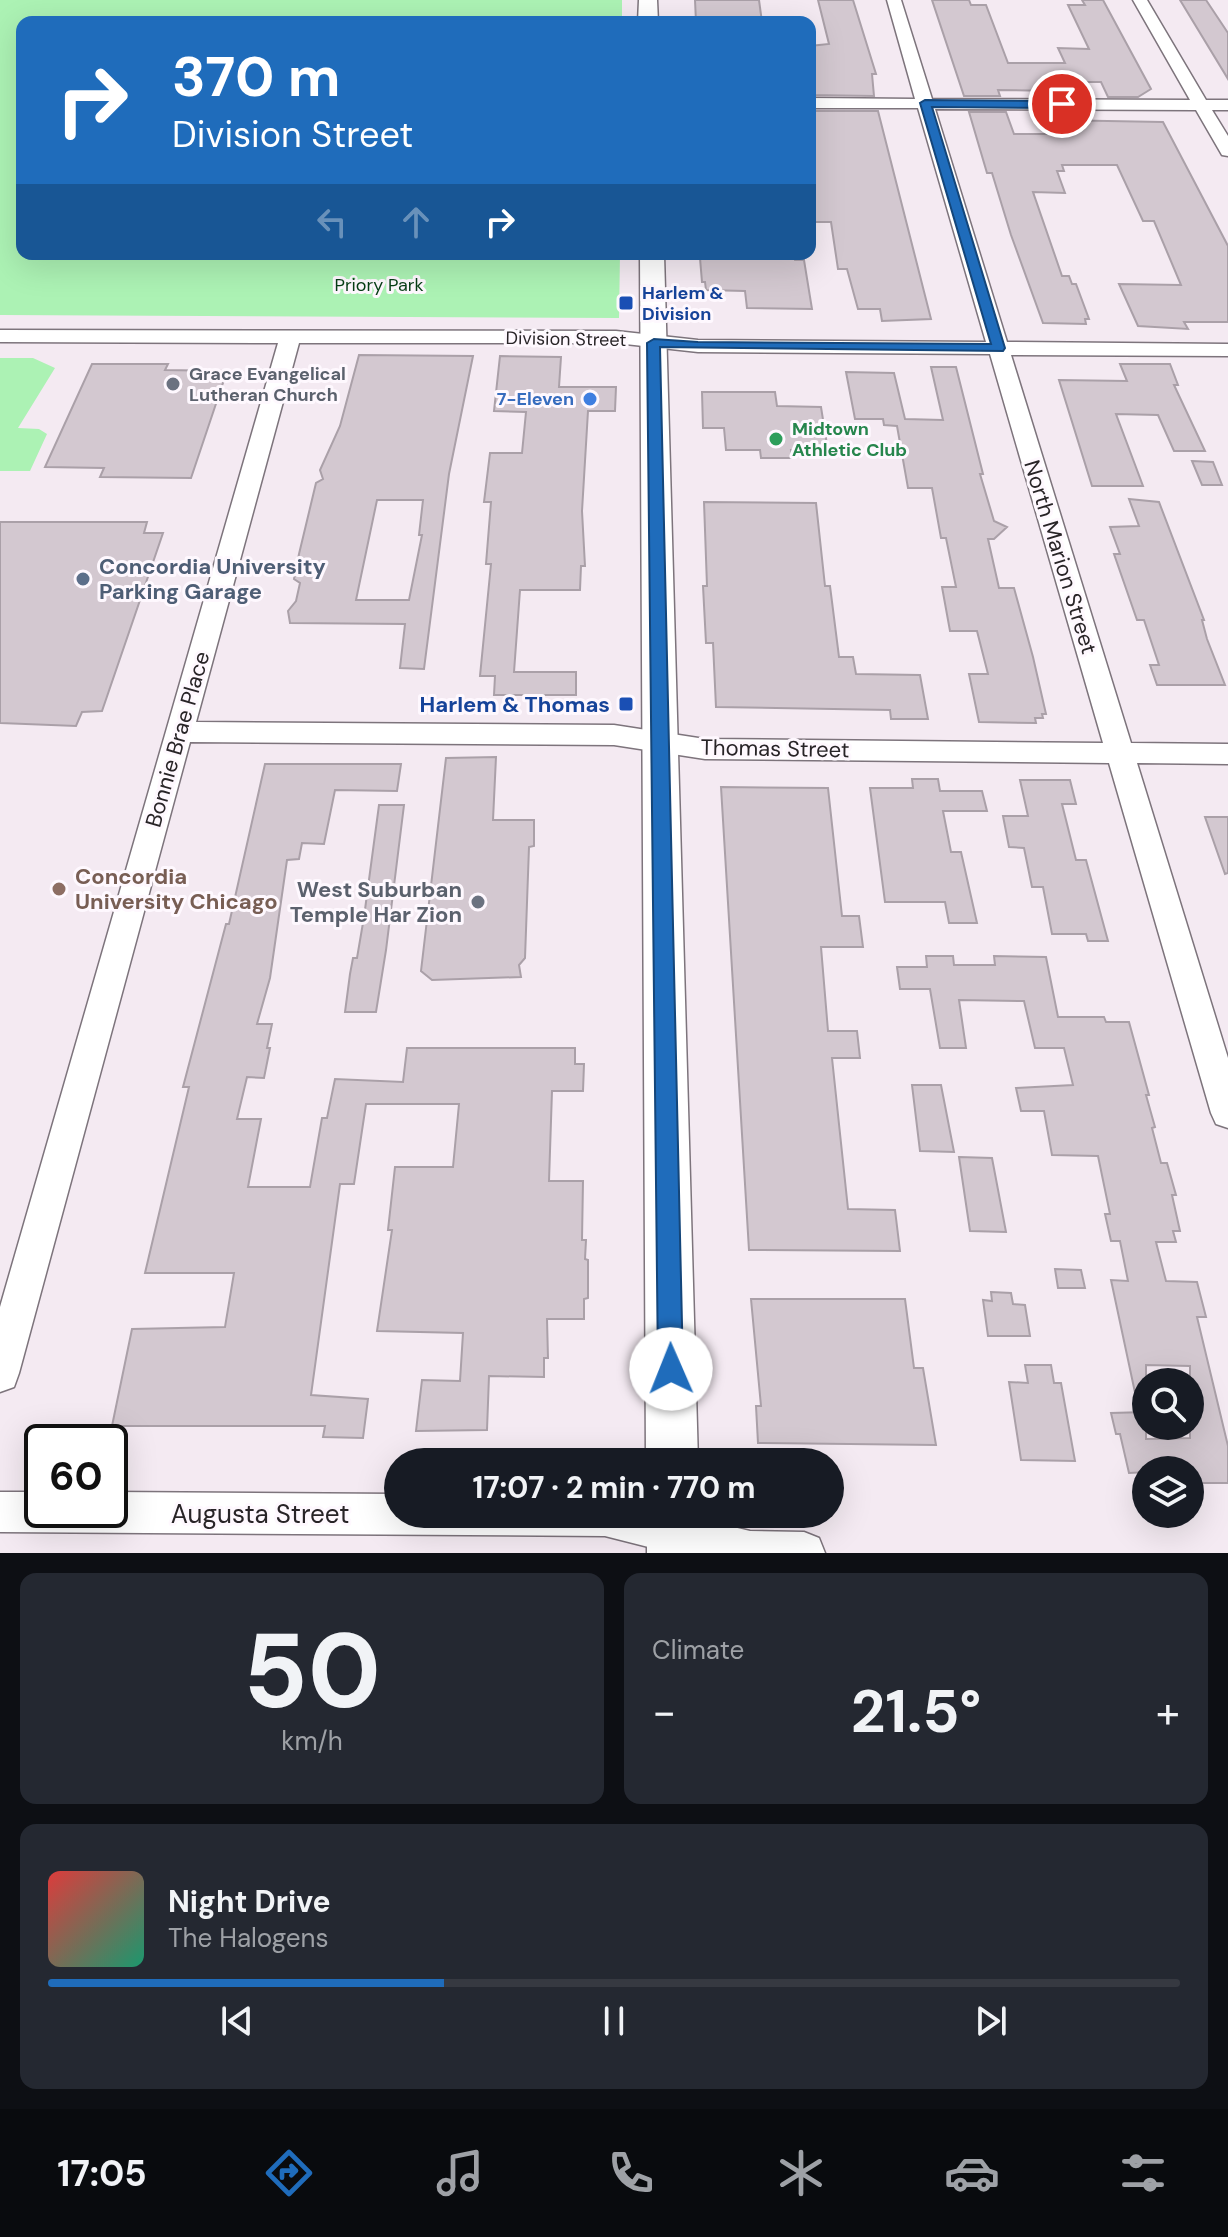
<!DOCTYPE html>
<meta charset="utf-8">
<style>
:root{--surface:#171b24;--page:#242831;--text:#f1f3f6;--muted:#9ea1a6;--line:#363941;--accent:#1f6cbb}
body{margin:0;font-family:"DM Sans",sans-serif;background:var(--page);color:var(--text);height:100vh;display:flex;flex-direction:column;font-size:30px;white-space:nowrap}
*{box-sizing:border-box;margin:0}
p{font-size:26px;color:var(--muted)}
.icon{flex:none;width:44px;height:44px;fill:none;stroke:currentColor;stroke-width:2;stroke-linecap:round;stroke-linejoin:round}
.map{position:relative;height:1553px;overflow:hidden}
.drawer{display:flex;flex-direction:column;gap:20px;padding:20px;background:#0d0f14;flex:1}
.drawer>*{flex:none}
.banner{position:absolute;left:16px;top:16px;width:800px;height:244px;border-radius:16px;box-shadow:0 8px 32px #0002;background:#1f6cbb;color:#fff;overflow:hidden}
.controls{position:absolute;left:1132px;top:1368px;display:grid;gap:16px}
.controls a{display:grid;place-items:center;width:72px;height:72px;border-radius:50%;background:var(--surface);box-shadow:0 8px 32px #0002;font-size:40px}
.speed{position:absolute;left:24px;top:1424px;display:flex;gap:16px;font-size:40px;font-weight:700;text-align:center}
.speed>*{display:grid;place-content:center;width:104px;height:104px;border-radius:50%;background:var(--surface);box-shadow:0 8px 32px #0002;line-height:1}
.speed .limit{border:4px solid #111;border-radius:12px;background:#fff;color:#111}
.pin{position:absolute;display:grid;place-items:center;width:68px;height:68px;color:#fff;margin:-34px;border:4px solid #fff;border-radius:50%;box-shadow:0 2px 8px #0007}
.me{position:absolute;width:88px;margin:-44px;rotate:359deg;stroke-linejoin:round;filter:drop-shadow(0 0 6px #0008)}
.turn{display:flex;align-items:center;gap:28px;height:168px;padding:0 24px;font-size:36px}
.turn .icon{width:104px;height:104px;stroke-width:2.5}
.turn b{display:block;font-size:56px;line-height:68px}
.lanes{display:flex;align-items:center;height:76px;padding:0 24px;background:#0003;justify-content:center;gap:40px;direction:ltr}
.lanes .off{opacity:.35}
.big{font-size:60px;font-weight:700;line-height:1.1}
.drawer .card{flex:1;display:flex;flex-direction:column;justify-content:center;gap:12px;min-width:0;padding:0 28px;border-radius:16px;background:var(--page)}
.drawer .dial{align-items:center;gap:0}
.dial b{font-size:104px;line-height:1}
.song{display:flex;align-items:center;gap:24px}
.cover{width:96px;height:96px;border-radius:12px;background:linear-gradient(135deg,hsl(0 70% 55%),hsl(160 70% 35%))}
.played{height:8px;border-radius:4px;background:linear-gradient(90deg,var(--accent) 35%,var(--line) 35%)}
.keys{display:flex;justify-content:space-around;direction:ltr}
.heat{display:flex;justify-content:space-between;align-items:center;font-size:44px;direction:ltr}
.drawer .tiles{flex:1;display:grid;gap:20px;grid-template-columns:1fr 1fr}
.card:last-child{grid-column:span 2}
.trip{position:absolute;left:384px;top:1448px;width:460px;height:80px;border-radius:40px;background:var(--surface);box-shadow:0 8px 32px #0002;font-weight:700;line-height:80px;text-align:center}
.dock{display:flex;height:128px;justify-content:space-around;align-items:center;background:#090b0e;color:var(--muted)}
.dock .icon{width:56px;height:56px}
.dock .selected{color:var(--accent)}
.dock b{font-size:36px;color:var(--text)}
.map>svg:first-child{display:block}
.green{fill:#acf2b4}
.building{fill:#d3c8d0;stroke:#aaa0a8;stroke-width:2;fill-rule:evenodd}
.lines{fill:none;stroke-linecap:round;stroke-linejoin:round}
.minor-casing{stroke:#7d747c;stroke-width:3}
.major-casing{stroke:#7d747c;stroke-width:3}
.minor{fill:#fff;fill-rule:evenodd}
.major{fill:#fff;fill-rule:evenodd}
.route{fill:#1f6cbb;stroke:#14467a;stroke-width:2}
.transit-dot{fill:#1a4fb4;stroke:#fef8fe;stroke-width:3}
.worship-dot{fill:#6b7280;stroke:#fef8fe;stroke-width:3}
.shop-dot{fill:#3f7fe0;stroke:#fef8fe;stroke-width:3}
.leisure-dot{fill:#2e9e5b;stroke:#fef8fe;stroke-width:3}
.service-dot{fill:#5c6f8a;stroke:#fef8fe;stroke-width:3}
.education-dot{fill:#8d6e63;stroke:#fef8fe;stroke-width:3}
.labels{text-anchor:middle;stroke-width:6;stroke-linejoin:round;paint-order:stroke}
.far-park-label{font-size:18px;fill:#063e15;stroke:#fef8fe}
.far-transit-label{font-size:18px;font-weight:bold;fill:#164399;stroke:#fef8fe;text-anchor:start}
.far-street-label{font-size:18px;fill:#282427;stroke:#fef8fe}
.far-worship-label{font-size:18px;font-weight:bold;fill:#5b616d;stroke:#fef8fe;text-anchor:start}
.far-shop-label{font-size:18px;font-weight:bold;fill:#366cbe;stroke:#fef8fe;text-anchor:end}
.far-leisure-label{font-size:18px;font-weight:bold;fill:#27864d;stroke:#fef8fe;text-anchor:start}
.street-label{font-size:22px;fill:#282427;stroke:#fef8fe}
.service-label{font-size:22px;font-weight:bold;fill:#4e5e75;stroke:#fef8fe;text-anchor:start}
.transit-label{font-size:22px;font-weight:bold;fill:#164399;stroke:#fef8fe;text-anchor:end}
.education-label{font-size:22px;font-weight:bold;fill:#785e54;stroke:#fef8fe;text-anchor:start}
.worship-label{font-size:22px;font-weight:bold;fill:#5b616d;stroke:#fef8fe;text-anchor:end}
.near-street-label{font-size:26px;fill:#282427;stroke:#fef8fe}
</style>
<div class="map">
<svg width="1228" height="1553" viewBox="0 0 1228 1553">
<rect width="100%" height="100%" fill="#f4eaf2"/>
<!-- green -->
<path class="green" d="M0,0H622V22H22V254H620L619,318L0,315Z
M0,358H33L55,368L18,428L39,429L47,434L30,471H0Z"/>
<!-- building -->
<path class="building" d="M695,0H759L762,22H696Z
M818,0H853L876,74H872L874,96L810,95V46L829,44Z
M932,0H969L971,5H986L1008,63H1065L1058,48L1089,49L1068,5H1085L1082,0H1103L1151,89L1138,97H1108L1101,82H1050L1054,91L998,90L1000,96H964Z
M1180,0H1206L1228,33V79Z
M810,111H878L931,319L882,321L880,309H858L847,269H838L831,222H814L810,197Z
M969,112H1006L1014,134H1059L1053,120L1163,122L1228,246V322H1184L1188,329L1138,326L1119,284L1181,285L1154,221H1143L1117,165H1062L1064,171H1057L1065,193L1033,192L1062,276H1069L1072,284H1076L1089,319H1085L1086,324L1043,323L1011,235L992,173H987Z
M703,254H794L795,260H804L812,309L747,308L745,291L706,290L705,282H702L700,258H704Z
M359,355L473,356L449,474L424,669L400,668L405,624L290,623L288,611L296,601L300,583L294,579L299,554L316,483L323,479L320,470L340,426ZM377,500H423L419,535H422L409,600H356Z
M500,356L561,357L559,387H616L615,411H588L582,511L585,566H581L580,590H520L514,672H576V695H494L495,676H480L491,564H486L491,502H484L490,453H522L526,412L494,411Z
M92,364H168L165,370L227,371L191,478L100,477L104,468L45,467Z
M1120,364H1170L1178,385H1174L1205,451H1174L1158,415L1116,414L1143,486H1092L1059,380L1127,381Z
M931,367H956L983,474H980L994,521L1007,527L994,539H988L999,588H1014L1033,657L1046,714H1042L1043,718H1035L1036,723L979,722L969,674H988L977,631H950L942,587H956L946,538H941L932,488H908L897,426L884,425L883,419H855L846,372L894,373L905,419L943,420Z
M702,392H775L777,406L821,407L828,451L791,450L792,458H761L760,450H726L724,428H703Z
M1192,461L1213,462L1222,485H1202Z
M1129,499L1159,502L1204,620H1202L1207,639L1225,685H1157L1150,665H1159L1144,620H1137L1114,554H1120L1110,527L1139,526Z
M704,502L816,503L825,586H830L839,657H853L856,674L920,675L928,719H891L890,710L716,707L713,643H706L703,586H707Z
M0,522H147L144,533H163L102,711L82,712L76,726L0,723Z
M496,757L493,820H534V846L529,847L525,958L519,965L521,977L432,980L421,971L446,758Z
M265,764H401L397,791L335,790L324,844L302,843L299,859L287,860L270,978L257,1024H272L267,1048H270L264,1078L247,1077L237,1119H261L248,1187H310L322,1118H327L335,1079L403,1082L407,1048H575V1064H584L583,1091H552L549,1181H583L582,1240H586L585,1259L588,1260V1298L584,1299V1319H547L548,1358H544V1377L489,1376L487,1430L416,1431L422,1380L460,1381L463,1333L377,1331L392,1230H388L395,1167H453L459,1104H366L354,1184H340L311,1395L368,1399L363,1438L323,1437L325,1426H112L132,1329L225,1327L234,1273H145L189,1087H183L226,924H229Z
M912,779H938L940,791H982L987,811H943L951,852H961L977,923H949L945,902H885L870,788H913Z
M1020,780H1070L1076,804H1062L1076,860H1086L1108,941H1088L1086,934H1052L1043,887H1032L1024,848L1009,847L1003,816H1028Z
M721,787L828,788L842,916H859L863,947H821L828,1031H857L860,1058H832L848,1209L895,1210L900,1251L749,1250Z
M379,805H404L386,950L376,1012H345L350,974L353,958H357L364,917Z
M1205,817H1228V873L1225,874Z
M926,956H953L954,965H995L994,956L1046,957L1058,1017H1104L1106,1022H1129L1149,1095H1146L1155,1127L1152,1128L1161,1163H1167L1176,1195H1172L1180,1231H1173L1176,1242H1156L1166,1281L1197,1282L1206,1317H1197L1228,1446V1483H1190V1470L1129,1473L1120,1434H1116L1111,1413L1146,1412V1439L1190,1438V1366L1146,1365V1401L1137,1402L1111,1280L1128,1281L1120,1241H1111L1105,1214H1110L1098,1156L1052,1155L1044,1111H1021L1016,1088L1073,1085L1064,1048H1035L1024,1001L959,1000L966,1048H940L930,989H900L897,967H927Z
M912,1085H941L954,1152L920,1151Z
M959,1157L992,1158L1006,1232L970,1231Z
M1055,1269L1081,1270L1085,1288H1058Z
M991,1292L1011,1293L1013,1304L1025,1305L1030,1336H988L983,1300L992,1301Z
M751,1299H905L914,1368H923L936,1445L758,1443L756,1406H761Z
M1025,1365H1051L1054,1383H1061L1075,1461L1021,1460L1009,1382L1028,1383Z"/>
<g class="lines">
<!-- minor casing -->
<g class="minor-casing">
<path id="minor" d="M887,0H901L932,99L1190,100L1133,0H1147L1206,100H1228V110H1212L1228,136V156L1222,155L1196,110L935,109L1007,342L1228,344V356L1011,355L1131,743L1228,744V764L1137,763L1228,1058V1128L1216,1124L1211,1113L1109,763L705,759L614,745L190,742L19,1373L14,1387L0,1392V1307L278,343L0,342V330L616,331L698,340L986,342L918,108H810V98L915,99ZM299,343H616L698,352L990,354L1103,743L705,739L614,725L196,722Z
M0,1492H42V1510H110V1492L398,1494V1514H679L750,1531L804,1532L819,1538L825,1553H672L605,1536L0,1532Z"/>
</g>
<!-- major casing -->
<g class="major-casing">
<path id="major" d="M639,0H657L658,22H638Z
M640,254H664L698,1462H646Z
M647,1514H699L701,1553H647Z"/>
</g>
<!-- minor -->
<use href="#minor" class="minor"/>
<!-- major -->
<use href="#major" class="major"/>
</g>
<!-- route -->
<path class="route" d="M925,100L1062,101L1067,104L1062,108L932,107L1005,348L1003,351L660,347L683,1369L680,1378L671,1381L662,1378L658,1369L647,343L654,339L698,342L991,344L920,103Z"/>
<!-- markers -->
<g class="transit-dot">
<rect x="618" y="295" width="16" height="16" rx="4"/>
<rect x="618" y="696" width="16" height="16" rx="4"/>
</g>
<g class="worship-dot">
<circle cx="173" cy="384" r="8"/>
<circle cx="478" cy="902" r="8"/>
</g>
<circle class="shop-dot" cx="590" cy="399" r="8"/>
<circle class="leisure-dot" cx="776" cy="439" r="8"/>
<circle class="service-dot" cx="83" cy="579" r="8"/>
<circle class="education-dot" cx="59" cy="889" r="8"/>
<g class="labels">
<!-- far-park labels -->
<g class="far-park-label">
<text x="379" y="291">Priory Park</text>
</g>
<!-- far-transit labels -->
<g class="far-transit-label">
<text x="642" y="299">Harlem &amp;<tspan x="642" dy="21">Division</tspan></text>
</g>
<!-- far-street labels -->
<g class="far-street-label">
<text transform="translate(566 339) rotate(1)" y="6">Division Street</text>
</g>
<!-- far-worship labels -->
<g class="far-worship-label">
<text x="189" y="380">Grace Evangelical<tspan x="189" dy="21">Lutheran Church</tspan></text>
</g>
<!-- far-shop labels -->
<g class="far-shop-label">
<text x="574" y="405">7-Eleven</text>
</g>
<!-- far-leisure labels -->
<g class="far-leisure-label">
<text x="792" y="435">Midtown<tspan x="792" dy="21">Athletic Club</tspan></text>
</g>
<!-- street labels -->
<g class="street-label">
<text transform="translate(1061 557) rotate(73)" y="8">North Marion Street</text>
<text transform="translate(177 739) rotate(-74)" y="8">Bonnie Brae Place</text>
<text transform="translate(775 748) rotate(1)" y="8">Thomas Street</text>
</g>
<!-- service labels -->
<g class="service-label">
<text x="99" y="574">Concordia University<tspan x="99" dy="25">Parking Garage</tspan></text>
</g>
<!-- transit labels -->
<g class="transit-label">
<text x="610" y="712">Harlem &amp; Thomas</text>
</g>
<!-- education labels -->
<g class="education-label">
<text x="75" y="884">Concordia<tspan x="75" dy="25">University Chicago</tspan></text>
</g>
<!-- worship labels -->
<g class="worship-label">
<text x="462" y="897">West Suburban<tspan x="462" dy="25">Temple Har Zion</tspan></text>
</g>
<!-- near-street labels -->
<g class="near-street-label">
<text x="260" y="1523">Augusta Street</text>
</g>
</g>
</svg>
<div class="controls">
<a><svg class="icon" aria-label="search" viewBox="0 0 24 24"><circle cx="10" cy="10" r="6"/><path d="M15 15l6 6"/></svg></a>
<a><svg class="icon" aria-label="layers" viewBox="0 0 24 24"><path d="M12 4l9 5-9 5-9-5zM3 14l9 5 9-5"/></svg></a>
</div>
<div class="speed"><div class="limit">60</div></div>
<div class="pin" style="left:1062px;top:104px;background:#d93025"><svg class="icon" aria-label="arrive" viewBox="0 0 24 24"><path d="M6 21V4h12l-3 4 3 4H6"/></svg></div>
<svg class="me" style="left:671px;top:1369px" viewBox="-20 -20 40 40"><circle r="19" fill="#fff"/><path d="M0-13L10 11 0 6-10 11z" fill="#1f6cbb"/></svg>
<div class="trip">17:07 · 2 min · 770 m</div>
<div class="banner">
<div class="turn"><svg class="icon" aria-label="right" viewBox="0 0 24 24"><path d="M7 20v-9h11M14 6l5 5-5 5"/></svg><div><b>370 m</b>Division Street</div></div>
<div class="lanes"><svg class="icon off" aria-label="left" viewBox="0 0 24 24"><path d="M17 20v-9H6M10 6l-5 5 5 5"/></svg><svg class="icon off" aria-label="ahead" viewBox="0 0 24 24"><path d="M12 20V5M6 11l6-6 6 6"/></svg><svg class="icon" aria-label="right" viewBox="0 0 24 24"><path d="M7 20v-9h11M14 6l5 5-5 5"/></svg></div>
</div>
</div>
<section class="drawer">
<div class="tiles">
<div class="card dial"><b>50</b><p>km/h</p></div>
<div class="card"><p>Climate</p>
<div class="heat"><a>−</a><b class="big">21.5°</b><a>+</a></div>
</div>
<div class="card">
<div class="song"><i class="cover"></i><div><b>Night Drive</b><p>The Halogens</p></div></div>
<div class="played"></div>
<div class="keys"><svg class="icon" aria-label="previous" viewBox="0 0 24 24"><path d="M18 5L8 12l10 7zM5 5v14"/></svg><svg class="icon" aria-label="pause" viewBox="0 0 24 24"><path d="M8 5v14M16 5v14"/></svg><svg class="icon" aria-label="next" viewBox="0 0 24 24"><path d="M6 5l10 7-10 7zM19 5v14"/></svg></div>
</div>
</div>
</section>
<nav class="dock">
<b>17:05</b>
<svg class="icon selected" aria-label="directions" viewBox="0 0 24 24"><path d="M12 3l9 9-9 9-9-9zM9 14v-3h6M13 9l2 2-2 2"/></svg>
<svg class="icon" aria-label="music" viewBox="0 0 24 24"><path d="M9 18V5l10-2v13"/><circle cx="6" cy="18" r="3"/><circle cx="16" cy="16" r="3"/></svg>
<svg class="icon" aria-label="phone" viewBox="0 0 24 24"><path d="M5 4h4l2 5-3 2q2 4 5 5l2-3 5 2v4C11 20 4 13 5 4z"/></svg>
<svg class="icon" aria-label="climate" viewBox="0 0 24 24"><path d="M12 3v18M4 7l16 10M4 17L20 7"/></svg>
<svg class="icon" aria-label="car" viewBox="0 0 24 24"><path d="M5 17H2v-5l4-1 3-4h7l3 4 3 1v5h-3M9 17h6M6 11h13"/><circle cx="7" cy="17" r="2"/><circle cx="17" cy="17" r="2"/></svg>
<svg class="icon" aria-label="filters" viewBox="0 0 24 24"><path d="M4 7h16M4 17h16"/><circle cx="9" cy="7" r="2"/><circle cx="15" cy="17" r="2"/></svg>
</nav>
